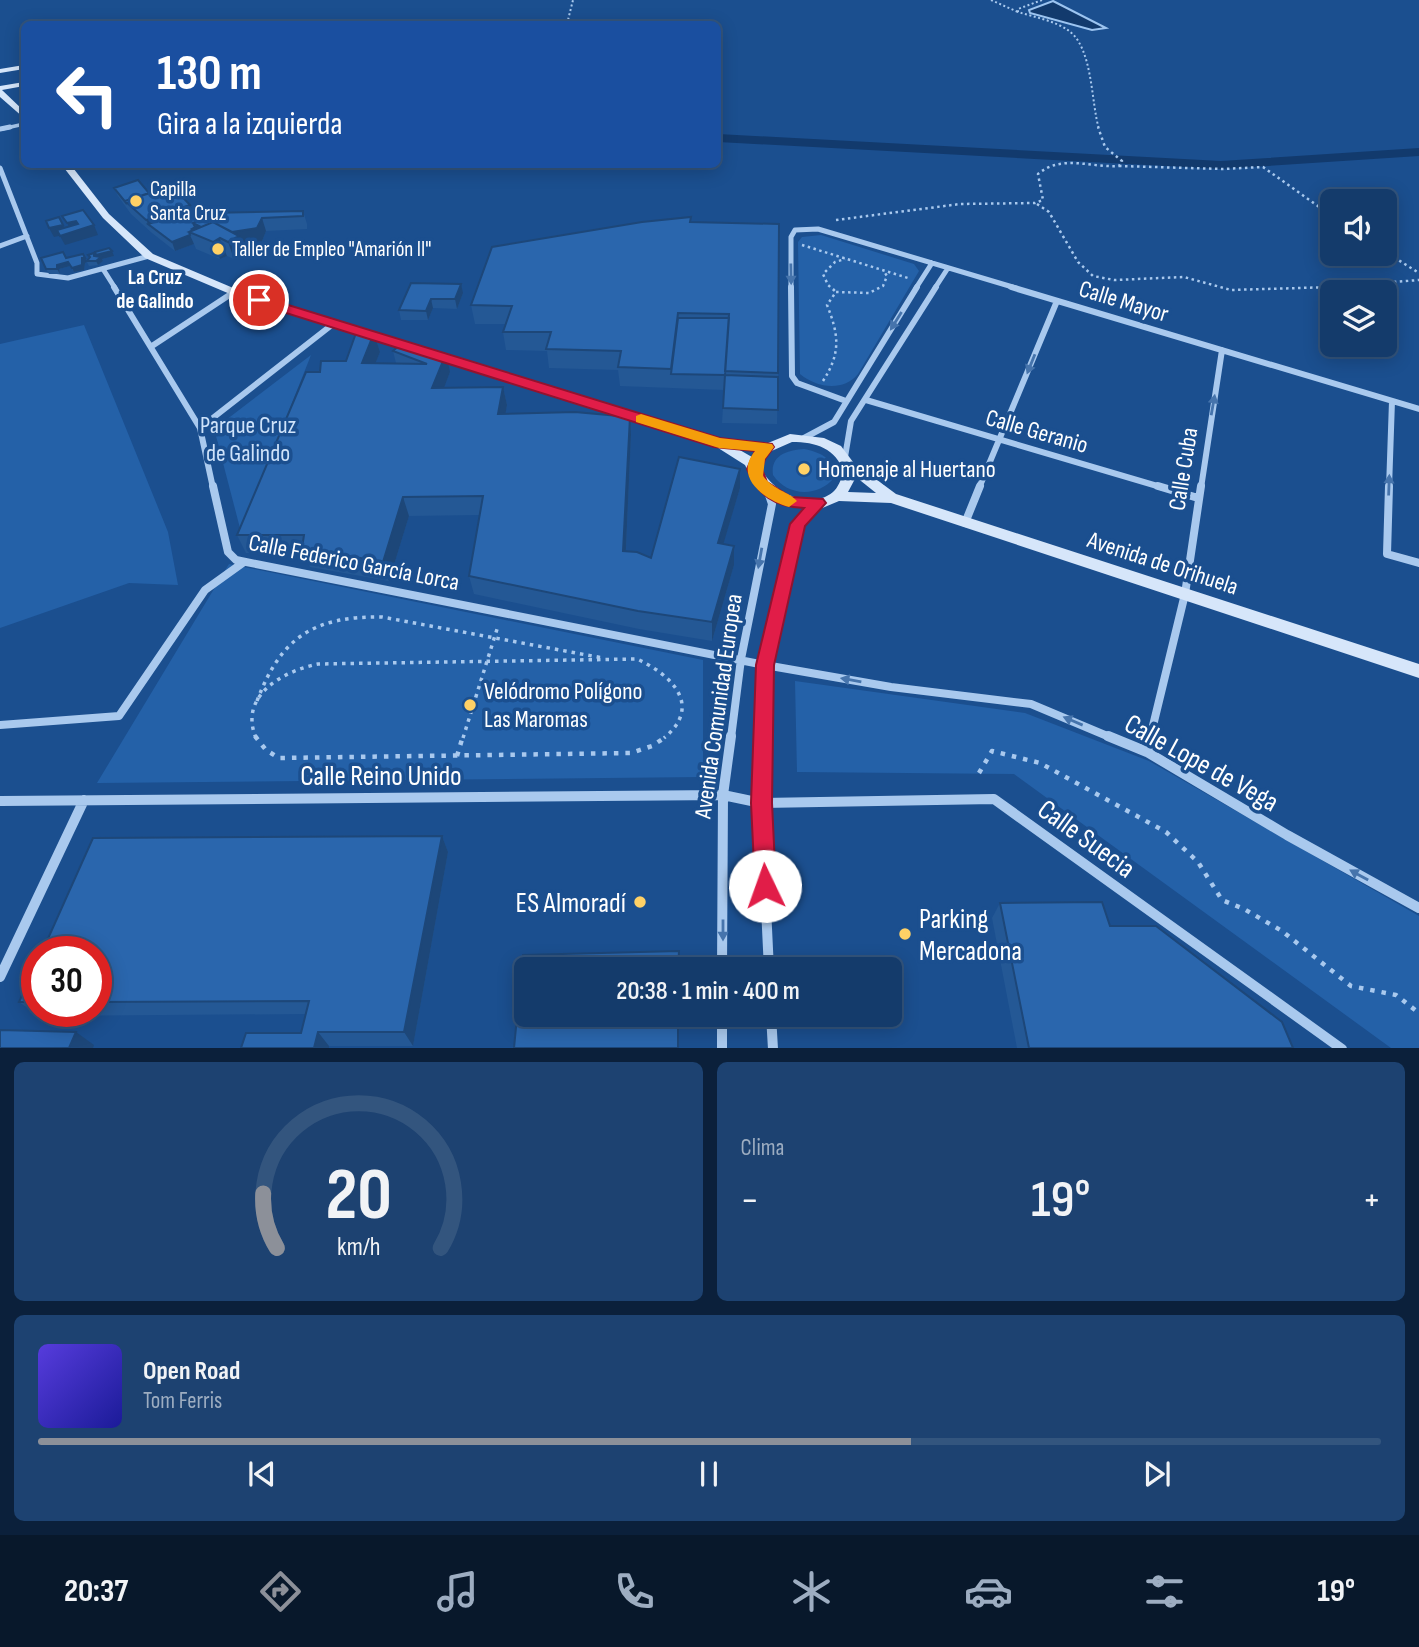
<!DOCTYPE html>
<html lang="es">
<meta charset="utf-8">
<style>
:root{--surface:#143b6b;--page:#1d4271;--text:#f1f3f6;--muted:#9dadc1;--line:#33557e;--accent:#8c9099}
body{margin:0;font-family:"Sofia Sans Condensed",sans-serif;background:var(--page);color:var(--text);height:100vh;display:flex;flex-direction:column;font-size:26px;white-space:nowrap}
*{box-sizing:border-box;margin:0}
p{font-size:23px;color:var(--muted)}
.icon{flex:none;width:38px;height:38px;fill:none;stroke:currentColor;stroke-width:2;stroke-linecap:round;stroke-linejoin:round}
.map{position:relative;height:1048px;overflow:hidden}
.details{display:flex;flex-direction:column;gap:14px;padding:14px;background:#0b203b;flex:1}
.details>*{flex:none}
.hud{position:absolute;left:21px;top:21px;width:700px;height:147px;border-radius:10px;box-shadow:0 4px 18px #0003,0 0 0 2px var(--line);background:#1a4fa0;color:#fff;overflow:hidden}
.controls{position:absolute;left:1320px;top:189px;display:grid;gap:14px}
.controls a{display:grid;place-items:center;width:77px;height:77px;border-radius:10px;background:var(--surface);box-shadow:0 4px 18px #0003,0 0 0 2px var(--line);font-size:35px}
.speed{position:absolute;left:21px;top:936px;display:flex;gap:14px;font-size:35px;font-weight:700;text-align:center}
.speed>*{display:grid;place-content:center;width:91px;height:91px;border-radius:50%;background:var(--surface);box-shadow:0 4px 18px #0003,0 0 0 2px var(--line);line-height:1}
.speed .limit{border:10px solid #d22;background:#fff;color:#111}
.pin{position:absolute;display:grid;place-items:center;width:60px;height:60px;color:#fff;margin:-30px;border:4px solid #fff;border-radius:50%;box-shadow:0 2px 7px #0007}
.me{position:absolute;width:77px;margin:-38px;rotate:357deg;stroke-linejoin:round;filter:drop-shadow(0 0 5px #0008)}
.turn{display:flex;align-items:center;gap:24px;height:147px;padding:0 21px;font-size:32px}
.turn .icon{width:91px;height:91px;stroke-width:2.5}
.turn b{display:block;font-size:49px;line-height:60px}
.big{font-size:52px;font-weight:600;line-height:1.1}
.details .card{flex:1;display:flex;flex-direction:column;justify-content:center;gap:10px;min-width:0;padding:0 24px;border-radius:10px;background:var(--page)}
.details .dial{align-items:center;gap:0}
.dial svg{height:182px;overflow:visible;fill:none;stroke:var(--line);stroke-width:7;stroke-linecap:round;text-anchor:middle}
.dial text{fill:var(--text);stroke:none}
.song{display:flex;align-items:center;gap:21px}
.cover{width:84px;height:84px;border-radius:10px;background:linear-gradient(135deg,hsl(250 70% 55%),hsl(240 70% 35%))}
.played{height:7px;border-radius:4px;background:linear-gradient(90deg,var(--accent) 65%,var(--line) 65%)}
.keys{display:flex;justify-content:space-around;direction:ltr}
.heat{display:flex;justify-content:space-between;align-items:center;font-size:38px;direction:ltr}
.details .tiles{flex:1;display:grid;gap:14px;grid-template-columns:1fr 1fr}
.card:last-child{grid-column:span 2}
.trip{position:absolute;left:514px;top:957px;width:388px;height:70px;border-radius:10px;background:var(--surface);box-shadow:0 4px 18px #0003,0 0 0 2px var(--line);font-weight:600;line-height:70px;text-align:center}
.tab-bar{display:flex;height:112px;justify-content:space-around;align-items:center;background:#08182b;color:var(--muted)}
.tab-bar .icon{width:49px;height:49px}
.tab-bar .on{color:var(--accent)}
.tab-bar b{font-size:32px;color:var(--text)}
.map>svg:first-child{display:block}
.green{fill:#2461a8}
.water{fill:#123a6d;stroke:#9cc4f0;stroke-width:2}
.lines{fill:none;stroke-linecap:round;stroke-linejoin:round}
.canal{fill:#123a6d;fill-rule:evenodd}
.path-far3{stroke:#a9c9ee;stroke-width:2;stroke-dasharray:2 2.5;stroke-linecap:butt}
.path-far2{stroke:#a9c9ee;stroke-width:2.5;stroke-dasharray:2.5 3.5;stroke-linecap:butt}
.path-far1{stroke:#a9c9ee;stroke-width:3.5;stroke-dasharray:3.5 5;stroke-linecap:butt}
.path{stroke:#a9c9ee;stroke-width:4.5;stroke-dasharray:4.5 7;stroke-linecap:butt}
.minor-far4{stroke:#a9c9ee;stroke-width:3.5}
.minor-far3{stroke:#a9c9ee;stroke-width:5}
.minor-far2{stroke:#a9c9ee;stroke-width:6}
.minor-far1{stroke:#a9c9ee;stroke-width:8}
.minor{stroke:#a9c9ee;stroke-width:10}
.secondary{fill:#d6e6fa;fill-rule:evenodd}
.wall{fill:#245895}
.shaded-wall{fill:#1d4779}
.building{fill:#2a66ad;stroke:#1d4779;stroke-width:2}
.oneway{fill:#4674ac}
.route{fill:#e11d48;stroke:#92132f;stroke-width:2}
.slow{fill:#f59e0b}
.poi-dot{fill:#ffd166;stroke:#1b4f8f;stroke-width:2.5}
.labels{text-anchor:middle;stroke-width:7;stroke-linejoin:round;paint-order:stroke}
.far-poi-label{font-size:21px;fill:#fff;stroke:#1b4f8f;text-anchor:start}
.far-neighbourhood-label{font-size:21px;font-weight:bold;fill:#fff;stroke:#1b4f8f}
.street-label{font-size:24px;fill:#fff;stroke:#1b4f8f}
.park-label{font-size:24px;fill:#cfe3fa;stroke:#1b4f8f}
.poi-label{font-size:24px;fill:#fff;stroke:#1b4f8f;text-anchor:start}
.near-street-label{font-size:28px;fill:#fff;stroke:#1b4f8f}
.near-poi-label{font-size:28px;fill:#fff;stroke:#1b4f8f;text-anchor:end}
</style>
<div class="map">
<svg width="1419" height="1049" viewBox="0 0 1419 1049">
<rect width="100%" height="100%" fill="#1b4f8f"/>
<!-- green -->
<path class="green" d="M821,235L914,264L919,271L858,374C843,392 817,388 800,374L798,242L802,237Z
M84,325L168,532L178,585L129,583L0,628V344Z
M311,355L241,532L216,436L226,420Z
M804,449C820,452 836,459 834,478C817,498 787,496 773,475C770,455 788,450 804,449Z
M229,564L703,660V777L97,783Z
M795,681L1025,713L1149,761L1419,916V1048H1391L1014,774L797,772Z"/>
<!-- water -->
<path class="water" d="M1053,1L1106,28L1092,30L1030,13L1029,10Z"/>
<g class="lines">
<!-- canal -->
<path class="canal" d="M718,134L1221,161L1419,148V156L1221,169L718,142Z"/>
<!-- path-far3 -->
<path class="path-far3" d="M991,0L1018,12
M1042,0L1018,9V12C1034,17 1056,21 1069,31C1093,48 1091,103 1099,129
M567,24L573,0"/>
<!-- path-far2 -->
<path class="path-far2" d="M1119,166L1222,169L1263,167L1332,216
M1037,204L1049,212L1078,262L1093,276L1114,280L1184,277L1231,290L1333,287L1419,280
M836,220L960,204L1035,203L1043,200L1038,174C1061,154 1092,168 1119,166L1122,161L1105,147L1098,127
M802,245L908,278
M1384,251L1419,273
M833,289L836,292L828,285L823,274L835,262L845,259
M823,381C841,353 839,335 827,305L836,292L869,293L883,286L887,276L883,270"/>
<!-- path-far1 -->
<path class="path-far1" d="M257,701C281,637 314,616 382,617L603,658
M256,738C238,695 284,671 318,664L637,659C670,674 704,705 664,738
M463,738L498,626"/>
<!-- path -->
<path class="path" d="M255,736L266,750L279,758L631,753L652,746L667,736
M457,756L463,736
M979,773L992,751L1040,763L1166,832L1198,862L1222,900L1244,909L1282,931L1351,986L1396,995L1419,1013"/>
<!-- minor-far4 -->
<path class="minor-far4" d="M2,129L24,124"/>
<!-- minor-far3 -->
<path class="minor-far3" d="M0,129L10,127
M0,168L37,263V274L68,278L149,256
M0,246L27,236
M103,269L115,288
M791,288V237L795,230L818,229L1016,288
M916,288L932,263
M935,288L948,268"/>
<!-- minor-far2 -->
<path class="minor-far2" d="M114,287L200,428L213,488
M791,287L792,376L797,383L846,401
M1011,287L1419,409
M152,346L234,292
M866,400L1164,488
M200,428L333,324
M804,438L834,422L917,287
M845,457L851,421L936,287
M979,488L1057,301
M1201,488L1222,350
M1389,488L1392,401"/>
<!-- minor-far1 -->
<path class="minor-far1" d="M213,486L228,552L236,560L765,665L891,687L1031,704L1112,738
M1158,486L1198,498
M1389,486L1387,554L1419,563
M965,523L980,486
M0,725L119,716L205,590L244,562
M731,738L741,659L772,504L768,492
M763,738L765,665L798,524L818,503
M1150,738L1185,594L1201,486"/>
<!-- minor -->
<path class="minor" d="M763,736L761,803L769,970
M1108,736L1147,752L1287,835L1419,908
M1147,752L1151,736
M0,801L723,795L761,803L994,799L1342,1049
M722,970L723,795L731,736
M0,977L84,800
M722,1015V1049
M771,1015L773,1049"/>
<!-- secondary -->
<path class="secondary" d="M24,65V69L0,73V69Z
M24,82V86L2,90L24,111V118L0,97V86Z
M61,164H70L109,214L153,254L238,290L720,439L768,443L790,434L824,438L841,446L853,462L896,494L1419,664V678L891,503L839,501L820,509L793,506L771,498L755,485L745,465L715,446L230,294L145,258L103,218ZM792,442C816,442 836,448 844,473C841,479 838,488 833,492C809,512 770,491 760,466L767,453ZM738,449L756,450L752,457ZM856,477L876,493L848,492Z"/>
</g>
<!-- wall -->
<path class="wall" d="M114,188L149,193L190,205L195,217L303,211L307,224V229L266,231L262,241L242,245L245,253L234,259L227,256L220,259L196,249L194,244L175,251L152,233L131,214L118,196Z
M691,222L778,373L777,424L722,423L724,390L620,386L618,370L549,368L547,351L506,350L503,332L505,324H475L471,305Z
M88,255L95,256H114L102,259L103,261L98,265L89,266L87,262L85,263L84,270L74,272L70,266L59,269L60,274H49L46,269L66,258L87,261L89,258Z
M411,283L463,293L457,309L433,308L428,320H401L399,310Z
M374,333L380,352L375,363H396L393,351L450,372L444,387H503L507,405L505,414L630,417L631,435L626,551L651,558L740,488L723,544L734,565L712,641L639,629L474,594L469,576L480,515L409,516L389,581L310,567L305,554L246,553L237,535L320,372L346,361Z
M442,836L448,852L413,1046H329V1048H241L301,1033L306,1014L39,1016L19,1002L37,963V1012H96V952Z
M1000,903L1110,926L1293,1048H1017L992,918Z"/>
<!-- shaded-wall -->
<path class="shaded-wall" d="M190,205L195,219L170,228L164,214Z
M159,209L164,222L148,224L146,220L150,211Z
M262,218L266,231L262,241L242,245L245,253L234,259L228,242V233Z
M76,221L80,230L94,225L98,235L65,245L60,236L63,235L54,237L49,228L63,225L68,234L72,232L67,223Z
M215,227L227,256L220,259L213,242Z
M190,235L194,244L175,251L172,242Z
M112,251L114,256L102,259L103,261L98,265L96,261V255Z
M63,252L70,266L59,269L60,274L57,269V265Z
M82,258H85L87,262L85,263L84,270L74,272L72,268Z
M461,284L463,293L457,309L455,299Z
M431,299L433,308L428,320L426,311Z
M374,333L380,352L368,381L362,363Z
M446,354L450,372L437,406L432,388Z
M503,387L507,405L502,433L498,414Z
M630,417L631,435L625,570L623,551Z
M740,469V488L718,562V543Z
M403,497L409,516L389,581L383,562Z
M734,546V565L712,641V622Z
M442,836L448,852L413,1046L404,1032Z
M678,1015H679V1048H678Z
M76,1032L94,1045L93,1048H69Z
M318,1032L329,1046V1048H314Z"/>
<!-- building -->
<path class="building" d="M138,180L149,193L125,201L127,204L114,188Z
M172,186L190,205L164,214L159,209L150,211L157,217L146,220L125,201Z
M83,210L94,225L60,236L57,230L78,224L76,221L67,223L62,216Z
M191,210L195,217H204L202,219L193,223L195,227L192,229L193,230L189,232L190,235L172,242L148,224Z
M303,211V216L262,218L257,228L232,232L213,222L194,230L192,229L199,226L193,223L202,219L206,213Z
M59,217L63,225L49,228L46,221Z
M691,217L690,222L779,224L778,373L725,371L729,314L678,313L671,369L618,367L621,351L546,349L551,332H503L512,306L471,305L492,247L642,222Z
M213,222L239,236L228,242L220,238L213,242L189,232Z
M109,248L112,251L96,255L95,252Z
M63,252L66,258L83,254L85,258H82V265L72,268L68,262L57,265V269H46L41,258Z
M94,253V256L101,257L96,261H87L90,257L88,255Z
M411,283L461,284L455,299H431L426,311L399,310Z
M678,318H729L725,375L671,374Z
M356,333H374L362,363L427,364L393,351L403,342L446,354L432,388L503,387L498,414L575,412L630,417L623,551L637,552L651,558L679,457L740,469L718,543L734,546L712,622L638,611L469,576L483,496L403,497L383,562L302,548L304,535H237L306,372H320L321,361H346Z
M725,375L778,377V410L723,408Z
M442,836L404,1032H318L314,1048H241L246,1033H301L309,1001L96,1002V952H42L93,838Z
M1102,902L1110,926H1156L1282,1022L1293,1048H1029L1000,903Z
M679,951L678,970H527V1015H678V1048H514L523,955Z
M37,963V1002H19Z
M0,1030L76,1032L69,1048H0Z"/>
<!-- one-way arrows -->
<defs><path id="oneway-solid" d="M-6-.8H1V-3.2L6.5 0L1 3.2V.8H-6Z" transform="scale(1.75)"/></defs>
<g class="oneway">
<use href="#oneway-solid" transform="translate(791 274) rotate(89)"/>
<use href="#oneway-solid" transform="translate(896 321) rotate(122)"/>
<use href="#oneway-solid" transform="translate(1031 364) rotate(112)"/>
<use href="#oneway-solid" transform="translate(1213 405) rotate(-80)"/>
<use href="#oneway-solid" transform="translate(1389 485) rotate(-88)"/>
<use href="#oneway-solid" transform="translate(760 558) rotate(100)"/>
<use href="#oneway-solid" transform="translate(851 680) rotate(-170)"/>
<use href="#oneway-solid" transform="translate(1073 721) rotate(-157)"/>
<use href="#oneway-solid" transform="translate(1359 875) rotate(-151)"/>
<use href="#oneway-solid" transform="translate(723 930) rotate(90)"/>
</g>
<!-- route -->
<path class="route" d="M259,296L720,438L772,444L774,447L765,459L762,469L767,482L791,497L823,499L826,503L805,526L774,665L772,803L776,886L773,893L765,896L758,893L755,886L751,803L756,665L790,524L804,508C775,507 757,495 747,469L755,451L714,447L254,303V297Z"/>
<!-- slow -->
<path class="slow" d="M641,414L720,438L772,444L774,447L765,459L763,476C775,491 788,491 797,501L789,507C765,500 733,478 755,451L719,448L636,422V416Z"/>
<!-- markers -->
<g class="poi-dot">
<circle cx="136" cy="201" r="7"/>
<circle cx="218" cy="249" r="7"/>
<circle cx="804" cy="469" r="7"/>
<circle cx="470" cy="705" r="7"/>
<circle cx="640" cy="902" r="7"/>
<circle cx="905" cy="934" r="7"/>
</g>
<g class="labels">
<!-- far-poi labels -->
<g class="far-poi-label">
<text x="150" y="196">Capilla<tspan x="150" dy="24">Santa Cruz</tspan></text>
<text x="232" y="256">Taller de Empleo "Amarión II"</text>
</g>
<!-- far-neighbourhood labels -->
<g class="far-neighbourhood-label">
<text x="155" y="284">La Cruz<tspan x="155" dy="24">de Galindo</tspan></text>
</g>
<!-- street labels -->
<g class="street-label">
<text transform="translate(1124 301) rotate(17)" y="8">Calle Mayor</text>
<text transform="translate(1037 431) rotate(16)" y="8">Calle Geranio</text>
<text transform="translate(1183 469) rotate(-81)" y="8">Calle Cuba</text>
<text transform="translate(354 562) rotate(11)" y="8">Calle Federico García Lorca</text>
<text transform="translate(1163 563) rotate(18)" y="8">Avenida de Orihuela</text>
<text transform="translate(718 706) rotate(-82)" y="8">Avenida Comunidad Europea</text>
</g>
<!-- park labels -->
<g class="park-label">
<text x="248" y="433">Parque Cruz<tspan x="248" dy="28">de Galindo</tspan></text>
</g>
<!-- poi labels -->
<g class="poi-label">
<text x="818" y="477">Homenaje al Huertano</text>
<text x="484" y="699">Velódromo Polígono<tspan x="484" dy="28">Las Maromas</tspan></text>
</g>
<!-- near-street labels -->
<g class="near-street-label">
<text transform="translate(1202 762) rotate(29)" y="10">Calle Lope de Vega</text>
<text x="381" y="785">Calle Reino Unido</text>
<text transform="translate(1087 838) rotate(36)" y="10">Calle Suecia</text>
</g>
<!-- near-poi labels -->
<g class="near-poi-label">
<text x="626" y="912">ES Almoradí</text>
<text x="919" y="928" text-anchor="start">Parking<tspan x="919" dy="32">Mercadona</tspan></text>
</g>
</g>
</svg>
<div class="controls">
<a><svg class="icon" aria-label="sound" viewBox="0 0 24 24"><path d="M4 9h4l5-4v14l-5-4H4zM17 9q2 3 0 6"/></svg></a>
<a><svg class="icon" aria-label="layers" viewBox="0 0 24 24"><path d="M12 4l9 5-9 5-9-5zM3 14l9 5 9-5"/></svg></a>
</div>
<div class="speed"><div class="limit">30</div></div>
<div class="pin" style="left:259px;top:300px;background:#d93025"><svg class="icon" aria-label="arrive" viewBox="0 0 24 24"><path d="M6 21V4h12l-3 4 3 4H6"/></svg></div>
<svg class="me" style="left:765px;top:886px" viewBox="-20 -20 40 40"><circle r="19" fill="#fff"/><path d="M0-13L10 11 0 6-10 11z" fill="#e11d48"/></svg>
<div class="trip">20:38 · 1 min · 400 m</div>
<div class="hud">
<div class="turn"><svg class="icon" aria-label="left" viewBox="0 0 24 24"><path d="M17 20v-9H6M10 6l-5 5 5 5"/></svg><div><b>130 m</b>Gira a la izquierda</div></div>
</div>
</div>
<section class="details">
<div class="tiles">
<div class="card dial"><svg viewBox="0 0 100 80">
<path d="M14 69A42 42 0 1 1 86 69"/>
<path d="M14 69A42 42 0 0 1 8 45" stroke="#8c9099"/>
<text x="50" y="56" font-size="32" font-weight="700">20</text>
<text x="50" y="72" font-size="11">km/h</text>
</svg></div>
<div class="card"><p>Clima</p>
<div class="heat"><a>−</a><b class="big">19°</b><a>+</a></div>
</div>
<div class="card">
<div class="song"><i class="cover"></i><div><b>Open Road</b><p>Tom Ferris</p></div></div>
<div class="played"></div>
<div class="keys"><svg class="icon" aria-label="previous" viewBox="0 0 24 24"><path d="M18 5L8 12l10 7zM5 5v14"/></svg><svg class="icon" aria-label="pause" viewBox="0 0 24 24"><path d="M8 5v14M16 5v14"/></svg><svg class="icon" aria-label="next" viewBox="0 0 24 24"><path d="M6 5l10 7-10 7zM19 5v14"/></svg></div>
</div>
</div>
</section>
<nav class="tab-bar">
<b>20:37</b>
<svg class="icon on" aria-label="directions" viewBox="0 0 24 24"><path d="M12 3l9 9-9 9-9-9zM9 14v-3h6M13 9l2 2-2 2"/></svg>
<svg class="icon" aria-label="music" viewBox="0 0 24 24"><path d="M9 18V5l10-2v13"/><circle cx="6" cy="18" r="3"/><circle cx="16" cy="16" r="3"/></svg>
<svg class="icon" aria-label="phone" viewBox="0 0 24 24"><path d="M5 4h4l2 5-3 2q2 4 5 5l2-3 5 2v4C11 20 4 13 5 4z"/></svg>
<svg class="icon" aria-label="climate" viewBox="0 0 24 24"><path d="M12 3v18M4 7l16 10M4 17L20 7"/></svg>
<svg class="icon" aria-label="car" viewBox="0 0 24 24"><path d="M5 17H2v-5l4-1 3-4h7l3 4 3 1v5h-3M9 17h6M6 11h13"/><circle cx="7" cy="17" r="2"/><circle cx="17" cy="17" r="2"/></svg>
<svg class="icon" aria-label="filters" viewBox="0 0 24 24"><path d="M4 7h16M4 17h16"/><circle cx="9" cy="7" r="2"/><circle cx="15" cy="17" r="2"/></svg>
<b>19°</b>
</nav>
